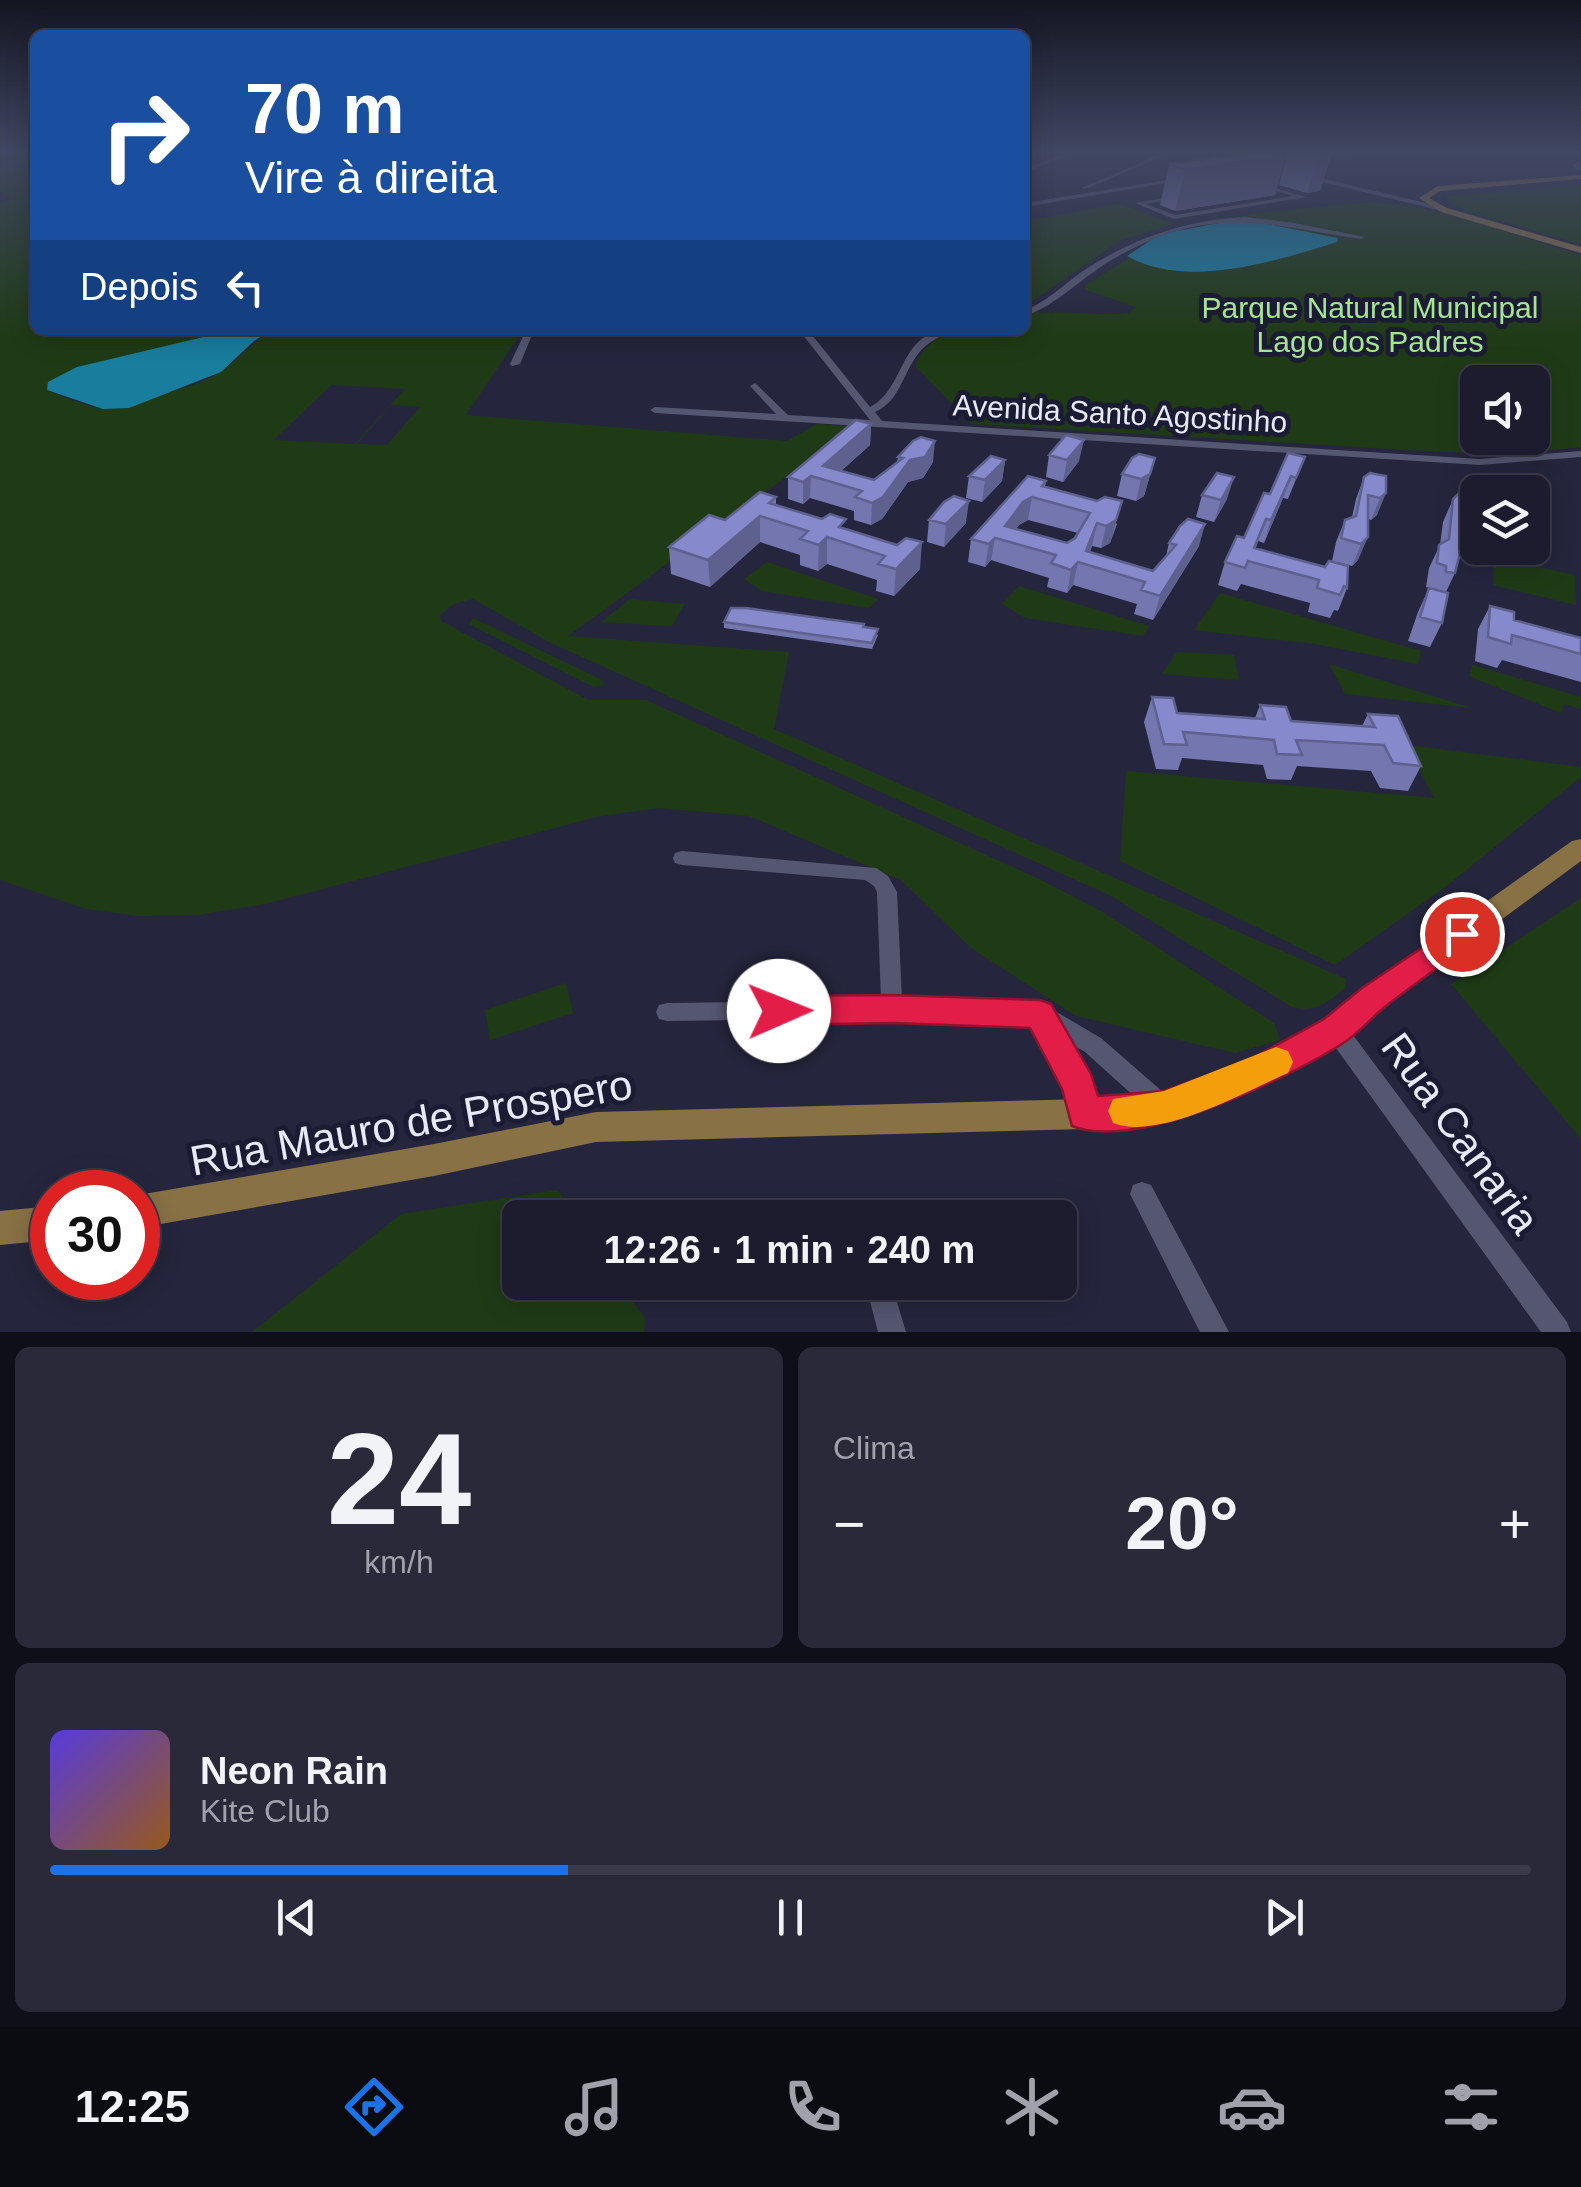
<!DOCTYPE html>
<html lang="pt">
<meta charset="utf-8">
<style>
:root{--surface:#1c1c2e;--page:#29293a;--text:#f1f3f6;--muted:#a0a1aa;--line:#3a3a4a;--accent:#1a73e8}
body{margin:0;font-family:Arial,sans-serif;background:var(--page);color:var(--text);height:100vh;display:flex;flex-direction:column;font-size:38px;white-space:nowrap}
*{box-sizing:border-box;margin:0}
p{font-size:32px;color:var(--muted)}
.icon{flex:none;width:55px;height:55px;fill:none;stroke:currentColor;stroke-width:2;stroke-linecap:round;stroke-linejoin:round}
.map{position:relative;height:1332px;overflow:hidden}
.side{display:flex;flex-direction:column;gap:15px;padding:15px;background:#0f0f19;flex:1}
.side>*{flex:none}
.guide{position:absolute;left:30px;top:30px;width:1000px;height:305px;border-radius:15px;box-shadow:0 5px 25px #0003,0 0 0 2px var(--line);background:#1a4fa0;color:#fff;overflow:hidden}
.buttons{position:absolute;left:1460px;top:365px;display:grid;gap:20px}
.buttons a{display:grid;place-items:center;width:90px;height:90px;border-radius:15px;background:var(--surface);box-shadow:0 5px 25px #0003,0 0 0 2px var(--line);font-size:50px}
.speed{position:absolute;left:30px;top:1170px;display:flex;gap:20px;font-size:50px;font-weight:700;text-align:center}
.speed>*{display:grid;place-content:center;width:130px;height:130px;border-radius:50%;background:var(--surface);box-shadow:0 5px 25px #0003,0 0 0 2px var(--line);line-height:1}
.speed .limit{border:15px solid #d22;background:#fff;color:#111}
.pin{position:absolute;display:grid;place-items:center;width:85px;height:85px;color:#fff;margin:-42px;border:5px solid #fff;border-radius:50%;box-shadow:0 2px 10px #0007}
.me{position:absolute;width:110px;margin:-55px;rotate:89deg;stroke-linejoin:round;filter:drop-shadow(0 0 8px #0008)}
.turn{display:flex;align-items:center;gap:35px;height:210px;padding:0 50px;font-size:45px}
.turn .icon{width:130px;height:130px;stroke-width:2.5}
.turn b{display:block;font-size:70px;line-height:85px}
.then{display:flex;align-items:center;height:95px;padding:0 50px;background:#0003;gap:20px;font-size:38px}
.big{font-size:75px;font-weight:800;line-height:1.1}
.side .widget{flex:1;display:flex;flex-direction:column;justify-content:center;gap:15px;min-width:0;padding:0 35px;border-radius:15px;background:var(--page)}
.side .dial{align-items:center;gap:0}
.dial b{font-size:130px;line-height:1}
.song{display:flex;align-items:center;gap:30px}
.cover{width:120px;height:120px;border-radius:15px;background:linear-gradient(135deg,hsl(250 70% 55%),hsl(30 70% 35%))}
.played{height:10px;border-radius:5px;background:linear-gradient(90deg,var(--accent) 35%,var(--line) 35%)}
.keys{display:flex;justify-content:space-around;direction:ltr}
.heat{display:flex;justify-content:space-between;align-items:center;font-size:55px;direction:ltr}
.side .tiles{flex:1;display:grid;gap:15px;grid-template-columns:1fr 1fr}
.widget:last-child{grid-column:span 2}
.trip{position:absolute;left:502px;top:1200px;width:575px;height:100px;border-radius:15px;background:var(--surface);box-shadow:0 5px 25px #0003,0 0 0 2px var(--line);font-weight:800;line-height:100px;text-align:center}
.menu{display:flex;height:160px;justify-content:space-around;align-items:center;background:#0b0b12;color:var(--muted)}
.menu .icon{width:70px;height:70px}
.menu .active{color:var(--accent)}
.menu b{font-size:45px;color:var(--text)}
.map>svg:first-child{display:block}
.green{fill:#1f3b16;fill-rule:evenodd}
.water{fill:#197d9d}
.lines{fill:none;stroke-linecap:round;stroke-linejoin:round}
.minor{fill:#555771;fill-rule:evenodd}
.major{fill:#887145;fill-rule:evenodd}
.wall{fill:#7376af;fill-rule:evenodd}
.shaded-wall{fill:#5e608e}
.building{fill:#8689cb;stroke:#5e608e;stroke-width:2.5;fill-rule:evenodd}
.route{fill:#e11d48;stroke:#92132f;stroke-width:2.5}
.slow{fill:#f59e0b}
.labels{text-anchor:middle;stroke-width:10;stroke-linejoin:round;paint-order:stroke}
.far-park-label{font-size:30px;fill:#a4e592;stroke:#1b1c33}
.far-street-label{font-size:30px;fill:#e7e9f8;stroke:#1b1c33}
.near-street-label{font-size:42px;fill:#e7e9f8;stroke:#1b1c33}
</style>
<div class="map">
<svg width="1581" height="1332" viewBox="0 0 1581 1332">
<rect width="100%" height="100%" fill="#25263d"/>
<!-- green -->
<path class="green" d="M0,151H35V330H233L48,390C104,415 110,412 166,393C183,388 202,383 217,374C237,362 252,342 272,330H523L466,415L787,441L817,424L856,426L568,636L789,652L774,729L1346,979L1345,988C1327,1003 1316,1013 1292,1007L1109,895L551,643L473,599L454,604L440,615L441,621L588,700H646L1039,879L1101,911L1274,1023L1280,1040L1235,1053L1076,1016L971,948L901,880L749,816L659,808L601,816L265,904L198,915L139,916L86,909L0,880V204L10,199L0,192ZM331,385L405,389L355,444L274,440ZM391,405L420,407L387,445L357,444Z
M1581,185V244L1466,211L1450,203L1446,196Z
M1362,203C1430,200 1515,237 1581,255V447L1531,452H1443L972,424L915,366C934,319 981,330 1025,330V315C1054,308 1096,317 1129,313L1136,307L1086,290L1085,285L1128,259L1130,252L1191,228L1258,213ZM1478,382H1532V438H1478Z
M1120,204L1175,224L1121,240L1025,306V221Z
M1494,557L1575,575L1576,605L1493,585Z
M767,562L878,599L869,608L762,591L744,579Z
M1019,586L1149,626L1143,636L1025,618L1002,604Z
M1220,593L1421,651L1418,664L1315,644L1194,630Z
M630,599L685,604L672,626L601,622Z
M473,618L602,680L603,685L594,687L469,624Z
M1177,652L1234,655L1239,680L1162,674Z
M1329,664L1472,708L1345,694Z
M1473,665L1581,697V709L1564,704L1561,713L1469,676Z
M1407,745L1581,767V777L1444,888L1335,965L1120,861L1126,771L1434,798Z
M1581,898V1139L1451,984Z
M566,983L573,1013L490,1040L485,1010Z
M558,1190L576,1217L520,1218V1282L620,1283L645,1318L644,1332H252L401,1214Z"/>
<!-- water -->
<path class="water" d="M1242,219L1338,238L1337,242C1276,261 1187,290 1127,256L1160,234Z
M233,330H272L254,341L221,372L129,408L103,409L47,390L48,382L77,367Z"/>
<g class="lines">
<!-- minor -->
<path class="minor" d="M1074,151H1081L1025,172V168Z
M1168,151H1175L1086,189L1081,188Z
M1232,151L1309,155L1306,157Z
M1353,151H1365L1310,160L1307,158Z
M1581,160V171L1573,167V165Z
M1304,174L1438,206L1441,208L1438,210L1302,177Z
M1186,177L1184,180L1025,207V203Z
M1258,183L1306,197L1174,219L1135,203L1182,195L1180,198L1146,204L1175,215L1294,196L1256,186Z
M1245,217L1288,222L1365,237L1361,239C1261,224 1211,204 1115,258C1084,275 1058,305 1025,316V310C1047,302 1064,284 1083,271C1133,238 1186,220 1245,217Z
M526,330H534L520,364L512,366L510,364Z
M799,330H808L870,407C906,389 899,330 950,330C939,338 927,342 918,354C902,375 900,401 875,412L882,421L1480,459L1581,451V457L1480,465L655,413L650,410L655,407L776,414L750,386L755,383L788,415L870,420Z
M682,851L876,868L888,876L897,892L902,1000L1040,1004L1048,1007L1101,1038L1172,1100L1176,1108L1172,1116L1164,1119L1156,1116L1085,1052L1066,1041C1079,1063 1104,1096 1093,1122L1085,1125L1077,1122L1068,1087L1034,1023L892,1018L667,1021L659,1019L656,1012L659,1005L667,1003L881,1000L877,892L874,886L865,880L682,865L675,863L673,858L675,853Z
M1336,1020L1344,1023L1567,1322L1571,1332H1541L1328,1037L1325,1030L1328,1023Z
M1142,1182L1151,1185L1229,1332H1200L1130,1194L1133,1185Z
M865,1282H891L906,1332H878Z"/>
<!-- major -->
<path class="major" d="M1581,175V179L1440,191L1429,198L1447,208L1581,247V253L1441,212L1419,198L1438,186Z
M1581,839V861L1383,1007L1346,1039L1268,1083L1164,1123L1085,1129L596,1142L434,1176L138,1228V1195L434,1144L596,1112L1085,1099L1164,1093L1248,1062L1326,1021L1363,989L1572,841Z
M52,1206V1240L0,1245V1211Z"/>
</g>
<!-- wall -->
<path class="wall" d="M1288,151L1332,152L1320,191L1307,193L1279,185Z
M1286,155L1275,195L1175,211L1160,205L1169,164Z
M871,424L870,445L841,471L874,480L897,463L898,457L933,462L923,478L908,482L882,519L871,525L854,520V511L810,498L803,504L788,499V477Z
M1049,455L1079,461L1063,482L1046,477Z
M1305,457L1288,499L1283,498L1264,543L1258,541L1256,548L1347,588L1338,611L1334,610L1330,618L1308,612L1310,603L1241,584L1237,591L1218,585L1225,562Z
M1155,458L1144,496L1136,501L1117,496L1122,474Z
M1005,460L1002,481L982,502L966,498L969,476Z
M1386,476L1377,515L1371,520L1368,519L1358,560L1352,566L1332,561L1336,542L1345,520L1352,517L1356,499L1364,477Z
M1046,481L1045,487L1117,524L1110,543L1101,548L1092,546L1090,552L1153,571L1166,556L1169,543L1199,546L1153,620L1134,614L1137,604L1073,585L1067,593L1047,587L1049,578L991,560L985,567L968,562L971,539ZM1028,520L1078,533L1075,538L1067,543L1016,529L1019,525Z
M1202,495L1227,499L1214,522L1196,517Z
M776,497V505L845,529L920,569L894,596L876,591L877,580L827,564L818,571L800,565V555L760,542L710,587L671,574L669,547Z
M1453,499L1455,573L1446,592L1442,623L1430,647L1408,641L1418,612L1429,588L1435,590L1426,587L1429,568L1440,545L1443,522Z
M929,520L966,523L944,547L927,542Z
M1490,606L1514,620L1581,638V682L1502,660L1497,668L1475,661L1478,629Z
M724,622L864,627L878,635L872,649L724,628Z
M1152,697L1177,713L1255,718L1260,705L1291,721L1362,726L1368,714L1421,766L1408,791L1380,788L1371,771L1297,766L1291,780L1267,779L1263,765L1182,758L1178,770L1156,769L1144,722Z"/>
<!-- shaded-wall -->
<path class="shaded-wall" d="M1332,152L1320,191L1307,193L1319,153Z
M1286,155L1275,195L1175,211L1185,170Z
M871,424L870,445L829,482L823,466Z
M1084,440L1079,461L1063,482L1067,460Z
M935,441L933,462L923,478L908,482L882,519L871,525L872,503L910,460Z
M1155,458L1144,496L1136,501L1141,479Z
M1005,460L1002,481L982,502L985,480Z
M811,476L810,498L803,504V482Z
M1291,476L1283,498L1264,543L1271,520Z
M1234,477L1227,499L1214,522L1221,500Z
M1386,493L1377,515L1371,520L1380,498Z
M1032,497L1028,520L1019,525L1007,541L1005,526L1023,502Z
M969,501L966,523L944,547L946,524Z
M1122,501L1110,543L1101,548L1106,526Z
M760,516V542L710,587L708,560Z
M1097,523L1092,546L1085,564L1086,551Z
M1205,524L1199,546L1153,620L1160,596Z
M827,537V564L818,571L819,545Z
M1368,537L1358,560L1352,566L1361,544Z
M995,538L991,560L985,567L989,544Z
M922,542L920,569L894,596L896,569Z
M1078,562L1073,585L1067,593L1071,570Z"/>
<!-- building -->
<path class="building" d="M1262,151L1286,155L1185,170L1169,164Z
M1308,151H1326L1332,152L1319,153Z
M856,420L871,424L823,466L874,480L903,458L898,457L913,441L921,437L935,441L925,457L910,460L883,497L872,503L855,497L862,491L811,476L803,482L788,477Z
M1066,435L1084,440L1067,460L1049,455Z
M1288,453L1305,457L1296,478L1291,476L1271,520L1266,519L1254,548L1325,567L1329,561L1348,566L1347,588L1344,586L1340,595L1317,588L1319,580L1248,561L1245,568L1225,562L1237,536L1244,538L1264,493L1270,494Z
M1139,454L1155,458L1150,474L1141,479L1122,474L1132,458Z
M991,456L1005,460L985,480L969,476Z
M1217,473L1234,477L1221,500L1202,495Z
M1370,473L1386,476V493L1380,498L1368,495V537L1361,544L1341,538L1345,520L1356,516L1364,477Z
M1028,476L1046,481L1042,486L1097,501L1105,497L1122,501L1116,520L1106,526L1097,523L1086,551L1153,571L1176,545L1169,543L1180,526L1188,519L1205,524L1160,596L1141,590L1145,582L1078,562L1071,570L1051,563L1056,555L995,538L989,544L971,539ZM1032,497L1090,513L1075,538L1067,543L1005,526L1023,502Z
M760,492L776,497L769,503L822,519L830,514L846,519L839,527L897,545L906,538L922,542L896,569L878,564L885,556L827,537L819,545L800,539L808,531L760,516L708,560L669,547L709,515L725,520Z
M1458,494L1474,497L1455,573L1446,572V566L1437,563L1439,545L1449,539L1453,499Z
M954,496L969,501L946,524L929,520L944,502Z
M1429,588L1448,593L1442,623L1420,617Z
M1490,606L1514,612V620L1581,638V654L1512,635L1511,644L1488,637Z
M731,608H746L864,624L863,627L878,629L872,643L724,622Z
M1152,697L1173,698L1177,713L1265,719L1260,705L1286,707L1291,721L1375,727L1368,714L1398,716L1421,766L1393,763L1384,745L1296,740L1302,755L1277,754L1274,740L1183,732L1187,745L1164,744Z"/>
<!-- sky -->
<linearGradient id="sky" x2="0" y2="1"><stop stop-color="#141522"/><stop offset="0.45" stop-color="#404762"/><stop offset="1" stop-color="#404762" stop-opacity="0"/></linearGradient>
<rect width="1581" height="337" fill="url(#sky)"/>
<!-- route -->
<path class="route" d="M1462,921L1473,925L1477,934L1473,942C1444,964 1414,984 1386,1006C1372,1017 1360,1032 1345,1042C1289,1078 1137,1152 1072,1126L1062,1089L1030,1028L892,1023L779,1025L768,1021L763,1011L768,1001L779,996L892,995L1040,1000L1051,1004L1091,1074L1098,1096L1164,1091L1247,1061L1324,1019L1362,988Z"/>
<!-- slow -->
<path class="slow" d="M1276,1047L1288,1051L1293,1062L1288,1073C1244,1092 1159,1141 1113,1123L1108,1111L1113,1099L1164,1091Z"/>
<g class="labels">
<!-- far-park labels -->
<g class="far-park-label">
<text x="1370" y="318">Parque Natural Municipal<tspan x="1370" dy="34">Lago dos Padres</tspan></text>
</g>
<!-- far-street labels -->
<g class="far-street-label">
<text transform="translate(1120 414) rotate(3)" y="10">Avenida Santo Agostinho</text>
</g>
<!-- near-street labels -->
<g class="near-street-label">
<text transform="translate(411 1122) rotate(-10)" y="15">Rua Mauro de Prospero</text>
<text transform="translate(1461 1133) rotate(54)" y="15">Rua Canaria</text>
</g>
</g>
</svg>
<div class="buttons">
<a><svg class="icon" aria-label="sound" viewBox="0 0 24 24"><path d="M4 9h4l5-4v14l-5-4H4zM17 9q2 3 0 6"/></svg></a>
<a><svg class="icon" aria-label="layers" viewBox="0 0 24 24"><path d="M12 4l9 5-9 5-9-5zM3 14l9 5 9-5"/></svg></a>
</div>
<div class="speed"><div class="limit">30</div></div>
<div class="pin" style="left:1462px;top:934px;background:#d93025"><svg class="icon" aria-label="arrive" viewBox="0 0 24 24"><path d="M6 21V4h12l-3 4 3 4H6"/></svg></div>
<svg class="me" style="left:779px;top:1011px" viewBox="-20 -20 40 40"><circle r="19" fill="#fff"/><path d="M0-13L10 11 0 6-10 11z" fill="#e11d48"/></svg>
<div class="trip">12:26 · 1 min · 240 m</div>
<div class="guide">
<div class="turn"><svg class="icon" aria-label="right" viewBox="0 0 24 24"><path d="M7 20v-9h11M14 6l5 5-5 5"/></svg><div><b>70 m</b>Vire à direita</div></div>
<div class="then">Depois<svg class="icon" aria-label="left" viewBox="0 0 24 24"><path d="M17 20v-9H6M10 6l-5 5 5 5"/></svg></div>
</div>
</div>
<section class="side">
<div class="tiles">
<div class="widget dial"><b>24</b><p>km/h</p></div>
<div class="widget"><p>Clima</p>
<div class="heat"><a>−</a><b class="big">20°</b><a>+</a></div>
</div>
<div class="widget">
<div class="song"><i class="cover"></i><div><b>Neon Rain</b><p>Kite Club</p></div></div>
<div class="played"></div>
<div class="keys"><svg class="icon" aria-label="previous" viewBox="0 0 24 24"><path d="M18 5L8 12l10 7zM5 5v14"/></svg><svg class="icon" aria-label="pause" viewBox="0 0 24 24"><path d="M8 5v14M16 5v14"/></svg><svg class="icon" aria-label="next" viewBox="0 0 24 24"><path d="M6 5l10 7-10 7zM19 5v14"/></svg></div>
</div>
</div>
</section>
<nav class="menu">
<b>12:25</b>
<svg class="icon active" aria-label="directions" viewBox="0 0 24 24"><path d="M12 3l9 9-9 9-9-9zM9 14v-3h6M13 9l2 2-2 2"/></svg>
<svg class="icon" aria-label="music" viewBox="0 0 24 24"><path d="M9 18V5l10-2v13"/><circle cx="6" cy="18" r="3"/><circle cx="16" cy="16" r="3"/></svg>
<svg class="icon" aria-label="phone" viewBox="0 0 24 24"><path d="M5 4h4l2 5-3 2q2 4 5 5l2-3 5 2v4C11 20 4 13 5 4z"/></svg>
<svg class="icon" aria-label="climate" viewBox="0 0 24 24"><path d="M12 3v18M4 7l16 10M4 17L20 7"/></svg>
<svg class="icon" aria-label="car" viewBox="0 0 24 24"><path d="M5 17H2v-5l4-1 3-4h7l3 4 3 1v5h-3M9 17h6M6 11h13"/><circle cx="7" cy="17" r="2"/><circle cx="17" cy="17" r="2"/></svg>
<svg class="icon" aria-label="filters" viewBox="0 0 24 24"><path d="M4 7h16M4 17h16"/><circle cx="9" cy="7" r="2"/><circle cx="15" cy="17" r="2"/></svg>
</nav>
